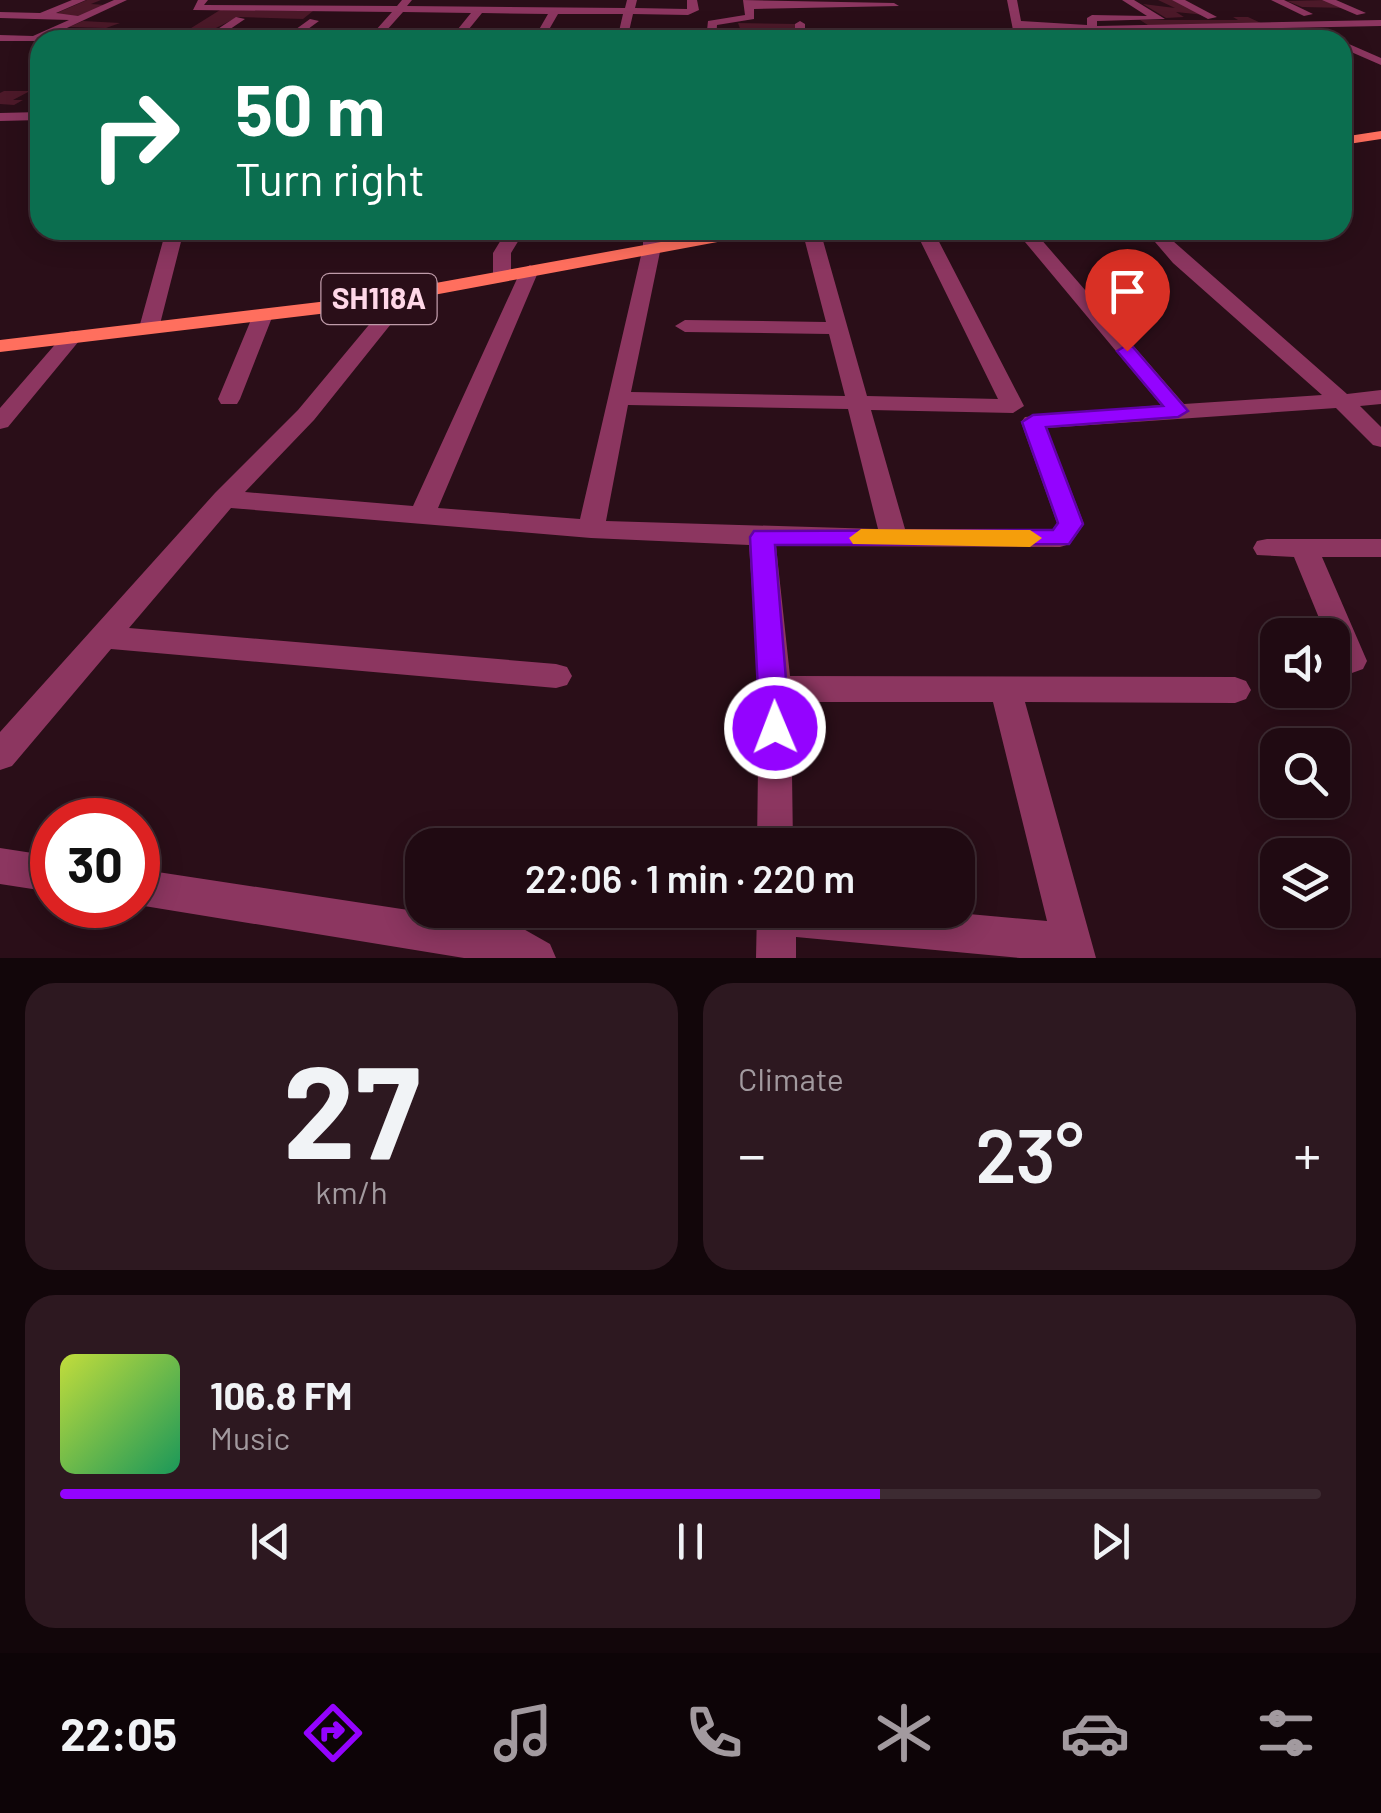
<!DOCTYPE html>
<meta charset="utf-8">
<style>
:root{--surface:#200a12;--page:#2d1820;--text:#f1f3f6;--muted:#a29a9f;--line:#3d2b32;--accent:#9403ff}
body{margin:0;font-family:Barlow,sans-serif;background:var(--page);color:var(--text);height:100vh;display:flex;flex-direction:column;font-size:38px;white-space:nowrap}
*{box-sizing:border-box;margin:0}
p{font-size:32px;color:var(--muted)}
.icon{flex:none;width:55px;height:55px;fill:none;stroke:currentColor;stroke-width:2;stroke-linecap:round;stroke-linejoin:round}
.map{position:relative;height:958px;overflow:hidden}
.details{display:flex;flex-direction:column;gap:25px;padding:25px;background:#12060a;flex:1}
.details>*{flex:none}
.top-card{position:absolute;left:30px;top:30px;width:1322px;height:210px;border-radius:30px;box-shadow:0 5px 25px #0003,0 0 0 2px var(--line);background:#0b6e4f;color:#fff;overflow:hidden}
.controls{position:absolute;left:1260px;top:618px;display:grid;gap:20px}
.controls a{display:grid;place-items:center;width:90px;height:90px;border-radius:20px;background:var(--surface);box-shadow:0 5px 25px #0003,0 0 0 2px var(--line);font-size:50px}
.speed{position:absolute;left:30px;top:798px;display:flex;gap:20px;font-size:50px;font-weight:700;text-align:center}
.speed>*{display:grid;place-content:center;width:130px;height:130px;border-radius:50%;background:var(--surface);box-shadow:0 5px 25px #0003,0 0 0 2px var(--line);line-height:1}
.speed .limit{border:15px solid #d22;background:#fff;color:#111}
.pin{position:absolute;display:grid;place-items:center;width:85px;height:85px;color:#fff;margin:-102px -42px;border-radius:50% 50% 50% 0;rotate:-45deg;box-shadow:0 0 10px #0007}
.pin .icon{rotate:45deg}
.me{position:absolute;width:110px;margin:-55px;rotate:359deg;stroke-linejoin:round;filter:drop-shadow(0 0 8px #0008)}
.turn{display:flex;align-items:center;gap:35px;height:210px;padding:0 40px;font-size:45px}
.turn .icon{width:130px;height:130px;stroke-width:2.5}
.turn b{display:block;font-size:70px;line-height:85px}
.big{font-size:75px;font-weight:600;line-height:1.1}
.details .card{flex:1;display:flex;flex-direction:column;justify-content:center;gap:15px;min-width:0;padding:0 35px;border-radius:30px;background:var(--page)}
.details .dial{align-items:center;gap:0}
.dial b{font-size:130px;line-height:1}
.song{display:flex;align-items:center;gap:30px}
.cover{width:120px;height:120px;border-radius:15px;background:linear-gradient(135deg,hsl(70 70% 55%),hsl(150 70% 35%))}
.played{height:10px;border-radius:5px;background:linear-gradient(90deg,var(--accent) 65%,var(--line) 65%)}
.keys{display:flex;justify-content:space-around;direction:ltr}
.heat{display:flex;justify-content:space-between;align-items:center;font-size:55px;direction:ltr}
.details .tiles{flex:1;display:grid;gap:25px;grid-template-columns:1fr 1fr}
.card:last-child{grid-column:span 2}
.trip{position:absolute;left:405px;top:828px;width:570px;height:100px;border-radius:30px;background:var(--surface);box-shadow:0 5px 25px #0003,0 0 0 2px var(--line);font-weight:600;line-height:100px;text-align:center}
.menu{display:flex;height:160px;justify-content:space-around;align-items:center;background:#0d0407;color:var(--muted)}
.menu .icon{width:70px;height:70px}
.menu .on{color:var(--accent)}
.menu b{font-size:45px;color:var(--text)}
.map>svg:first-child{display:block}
.building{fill:#4c1929}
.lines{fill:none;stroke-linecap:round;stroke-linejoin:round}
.minor{fill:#8c3660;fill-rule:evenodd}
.major{fill:#ff6f5e;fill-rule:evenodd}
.route{fill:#9403ff;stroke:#6002a6;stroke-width:2.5}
.slow{fill:#f59e0b}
.labels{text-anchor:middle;stroke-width:10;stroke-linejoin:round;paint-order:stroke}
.shield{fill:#2a0e18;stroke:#bf9ba9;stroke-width:2.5}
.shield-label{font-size:30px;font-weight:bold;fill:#ffd7e7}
</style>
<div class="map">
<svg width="1381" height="958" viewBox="0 0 1381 958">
<rect width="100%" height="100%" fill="#2a0e18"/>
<!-- building -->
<path class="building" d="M87,0H101L91,4L106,5L82,16H50Z
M1158,0H1173L1205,15L1176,12L1184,17L1166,18L1143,4L1175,8Z
M1326,0L1347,8L1302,7L1287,1Z
M220,10L313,11L303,19L238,17L210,31L188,30Z
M1233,17H1248L1263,24L1151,27L1140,20H1238Z
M83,21L120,23L106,28L69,27Z
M738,23L797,24L795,28L761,30L797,31L796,34L763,33L762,40H731L732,36L743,37Z
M314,31H339L328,40H301Z
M152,35L208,36L201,40H143Z
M4,91H30L13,100H23L14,105L0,104V93Z"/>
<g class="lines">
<!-- minor -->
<path class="minor" d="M72,0H86L56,13L78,16L114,0H127L39,41H0V35L33,36L69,20L0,18V12L40,13Z
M198,0H208L204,5L397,6L402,0H412L407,6L625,8L627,0H637L635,8L687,9V0H697L699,10L688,15L633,14L627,40H617L623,14H558L543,40H533L548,14L482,13L460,40H449L471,13L403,12L378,40H367L392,12L193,10Z
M743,0L894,3L899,6L754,9V19L717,25L716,40H706L708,21L745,15Z
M1007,0H1017L1021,21L1087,25V18L1092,15L1147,16L1122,0H1134L1165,19L1097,21V26L1381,20V26L1092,32L1023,28L1025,40H1015Z
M1172,0H1185L1217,17L1208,19Z
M1271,0H1284L1313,14L1304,16Z
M1322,0H1336L1366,13L1357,15Z
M236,17L245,19L214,40H201Z
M310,19L319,21L293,40H281Z
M800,21L805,24V40H795V24Z
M881,31L885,32L888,40H878L876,34Z
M1342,41L1381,58V65L1342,48Z
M40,112V120L0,121V113Z
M166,230H184L159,328L149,334L139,328Z
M507,230H525L511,253V276L502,282L493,276V253Z
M643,230H661V247L631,392L845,396L829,334L685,332L675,326L685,320L826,322L802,230H820L867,396L998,399L915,230H933L1024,406L1013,413L871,410L905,529H1053L1057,523L1021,422L1025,417L1161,405L1015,230H1033L1184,404L1322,395L1173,263L1155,242L1159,233L1225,230L1216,235L1173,241L1347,394L1381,390V404L1360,406L1381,427V447L1373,445L1336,408L1047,428L1084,524L1070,544L1060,547L776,546L790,676L1235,677L1246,681L1251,690L1246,699L1235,703L1025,702L1096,958H1020L796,937V958H756L757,910H925L1047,921L993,702H791L793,845H757L759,689L749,545L591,538L231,508L129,628L556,664L567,667L572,676L567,685L556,688L111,649L12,766L0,770V732L215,493L298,410L398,290H412L415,294L314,420L245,492L413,506L521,270L530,265L539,270L438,508L580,519L643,247ZM628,405L848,409L878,529L606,521Z
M263,309L273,315L240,399L237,404H221L218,399L253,315Z
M72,331L82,337L79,341L8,427L0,429V408L65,333Z
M1267,539H1381V557H1322L1367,661L1363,669L1352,673L1341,669L1332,651V635H1326L1294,557L1257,555L1253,548L1257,541Z
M0,848L52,856V892L0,884Z
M138,869L520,927L550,944L556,958H464L138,905Z"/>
<!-- major -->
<path class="major" d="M1381,131V139L1342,145V137Z
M727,230H764L755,235L353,310L0,352V340L353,298Z"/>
</g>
<!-- route -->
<path class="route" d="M1127,345L1133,347L1188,411L1178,417L1046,427L1083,524L1069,544L775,545L790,728L786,737L775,740L764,737L760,728L750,537L754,531L1053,530L1058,523L1022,422L1033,415L1163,406L1117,351Z"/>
<!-- slow -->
<path class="slow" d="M861,529L1030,530L1042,538L1030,547L853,544L849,538Z"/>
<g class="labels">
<!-- shield labels -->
<rect class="shield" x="321.5" y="274" width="115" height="50" rx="8"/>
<g class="shield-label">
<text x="379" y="309">SH118A</text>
</g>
</g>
</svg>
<div class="controls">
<a><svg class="icon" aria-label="sound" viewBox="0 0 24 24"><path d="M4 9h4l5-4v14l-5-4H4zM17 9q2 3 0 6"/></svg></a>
<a><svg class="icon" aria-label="search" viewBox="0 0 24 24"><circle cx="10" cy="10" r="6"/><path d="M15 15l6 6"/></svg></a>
<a><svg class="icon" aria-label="layers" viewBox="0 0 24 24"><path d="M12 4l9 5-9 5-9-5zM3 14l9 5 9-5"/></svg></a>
</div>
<div class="speed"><div class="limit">30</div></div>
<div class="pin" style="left:1127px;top:351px;background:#d93025"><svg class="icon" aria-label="arrive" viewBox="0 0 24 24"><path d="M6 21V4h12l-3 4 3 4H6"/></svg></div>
<svg class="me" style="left:775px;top:728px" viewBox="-20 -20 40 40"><circle r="17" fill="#9403ff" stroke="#fff" stroke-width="3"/><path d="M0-11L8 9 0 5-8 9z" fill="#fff"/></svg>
<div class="trip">22:06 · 1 min · 220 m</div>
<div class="top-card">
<div class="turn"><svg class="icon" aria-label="right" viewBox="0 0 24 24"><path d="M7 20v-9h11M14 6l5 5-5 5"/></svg><div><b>50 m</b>Turn right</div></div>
</div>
</div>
<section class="details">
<div class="tiles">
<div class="card dial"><b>27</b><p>km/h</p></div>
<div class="card"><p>Climate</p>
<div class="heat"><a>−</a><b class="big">23°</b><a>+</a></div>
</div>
<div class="card">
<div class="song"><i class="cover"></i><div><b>106.8 FM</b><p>Music</p></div></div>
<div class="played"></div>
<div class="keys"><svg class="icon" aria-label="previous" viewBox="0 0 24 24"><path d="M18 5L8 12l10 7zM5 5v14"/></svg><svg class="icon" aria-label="pause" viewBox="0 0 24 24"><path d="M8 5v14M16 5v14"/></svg><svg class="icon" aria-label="next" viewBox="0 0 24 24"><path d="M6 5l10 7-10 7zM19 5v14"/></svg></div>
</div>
</div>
</section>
<nav class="menu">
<b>22:05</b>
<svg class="icon on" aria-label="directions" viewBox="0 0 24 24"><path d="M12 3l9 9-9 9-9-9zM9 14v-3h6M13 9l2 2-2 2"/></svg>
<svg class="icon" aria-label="music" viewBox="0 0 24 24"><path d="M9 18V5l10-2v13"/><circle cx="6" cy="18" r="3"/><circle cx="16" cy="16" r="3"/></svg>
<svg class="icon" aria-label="phone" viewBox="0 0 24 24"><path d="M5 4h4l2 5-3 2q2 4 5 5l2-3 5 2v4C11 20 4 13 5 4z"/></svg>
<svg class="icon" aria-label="climate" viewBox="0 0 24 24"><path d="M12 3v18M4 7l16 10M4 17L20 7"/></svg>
<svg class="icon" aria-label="car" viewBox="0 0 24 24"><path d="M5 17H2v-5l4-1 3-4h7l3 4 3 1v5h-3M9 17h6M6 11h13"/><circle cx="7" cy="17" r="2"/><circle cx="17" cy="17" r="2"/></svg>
<svg class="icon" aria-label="filters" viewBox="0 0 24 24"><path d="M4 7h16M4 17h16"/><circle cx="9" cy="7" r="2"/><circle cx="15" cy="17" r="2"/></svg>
</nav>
